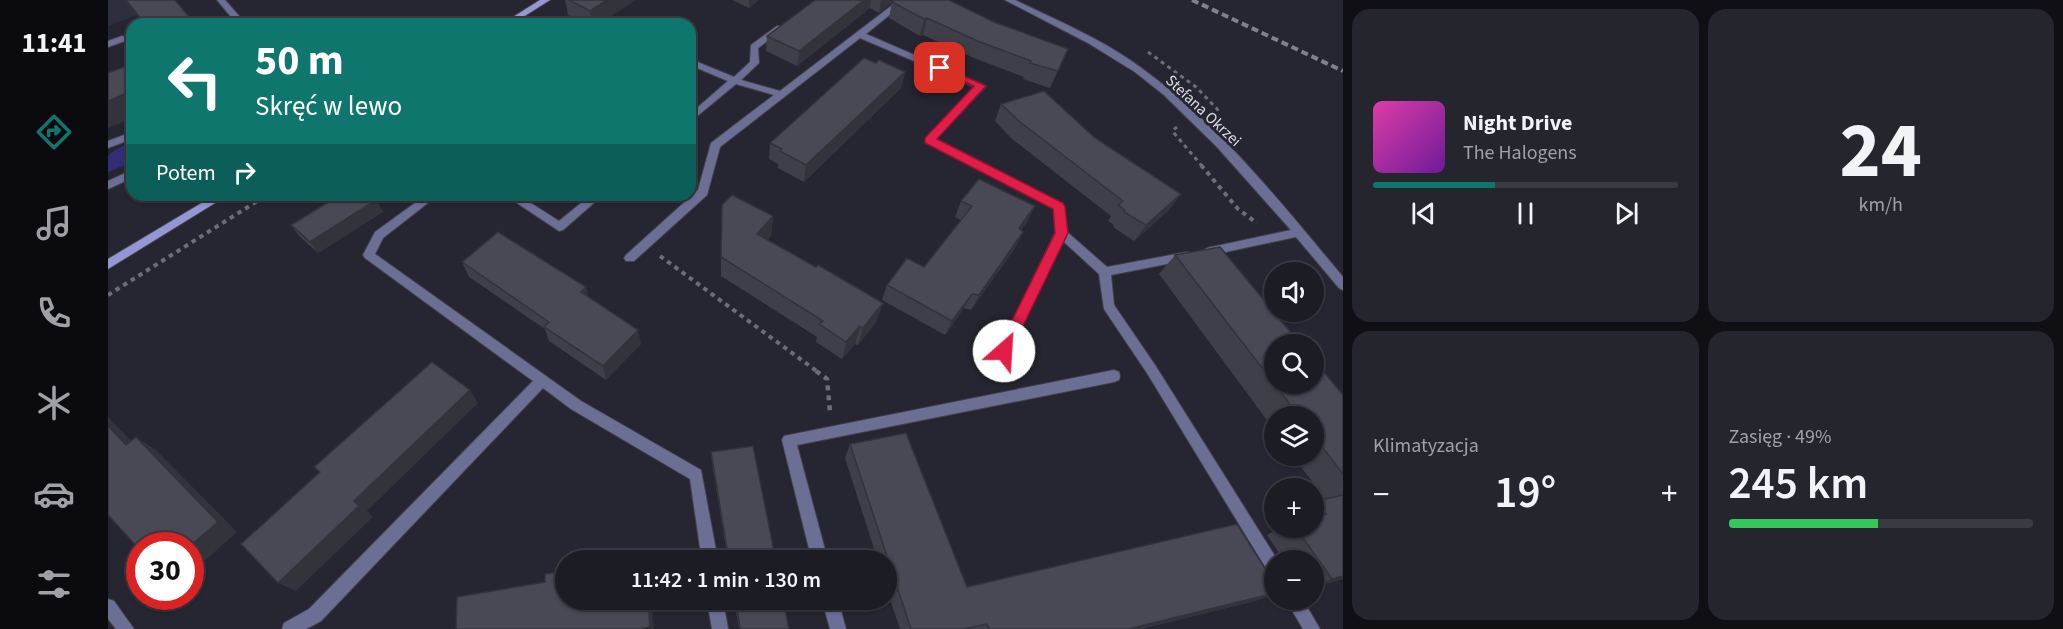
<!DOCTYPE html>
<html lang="pl">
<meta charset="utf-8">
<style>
:root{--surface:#1c1c25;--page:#25252d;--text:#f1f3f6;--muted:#a0a1a7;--line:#3a3a42;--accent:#0f766e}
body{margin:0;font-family:"Source Sans 3",sans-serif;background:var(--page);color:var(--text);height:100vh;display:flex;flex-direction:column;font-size:22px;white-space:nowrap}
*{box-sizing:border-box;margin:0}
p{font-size:20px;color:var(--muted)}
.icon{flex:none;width:33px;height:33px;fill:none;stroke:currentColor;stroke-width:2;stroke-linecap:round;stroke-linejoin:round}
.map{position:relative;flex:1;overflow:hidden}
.panel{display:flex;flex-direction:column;gap:9px;padding:9px;background:#0f0f14;width:720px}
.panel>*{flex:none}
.hud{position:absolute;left:18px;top:18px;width:570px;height:183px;border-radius:18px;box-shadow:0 2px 4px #0004,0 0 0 2px var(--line);background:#0f766e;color:#fff;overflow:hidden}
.buttons{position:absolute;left:1156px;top:262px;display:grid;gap:12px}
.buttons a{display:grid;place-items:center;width:60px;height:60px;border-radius:50%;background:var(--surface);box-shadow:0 2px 4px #0004,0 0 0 2px var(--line);font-size:30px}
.speed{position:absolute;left:18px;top:532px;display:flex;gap:12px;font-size:30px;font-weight:700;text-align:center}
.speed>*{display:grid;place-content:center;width:78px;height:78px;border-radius:50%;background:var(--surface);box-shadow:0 2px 4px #0004,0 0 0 2px var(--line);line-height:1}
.speed .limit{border:9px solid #d22;background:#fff;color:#111}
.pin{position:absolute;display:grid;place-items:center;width:51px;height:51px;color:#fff;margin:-26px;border-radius:12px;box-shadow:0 3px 9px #0006}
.me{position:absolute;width:66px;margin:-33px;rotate:26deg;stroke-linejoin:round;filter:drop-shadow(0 0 4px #0008)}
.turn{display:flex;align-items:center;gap:21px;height:126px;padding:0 30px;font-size:27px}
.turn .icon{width:78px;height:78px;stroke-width:2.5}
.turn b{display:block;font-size:42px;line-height:51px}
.then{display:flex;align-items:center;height:57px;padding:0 30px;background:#0003;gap:12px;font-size:22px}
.big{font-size:45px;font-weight:600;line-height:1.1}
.panel .tile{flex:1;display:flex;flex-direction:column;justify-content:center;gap:9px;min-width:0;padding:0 21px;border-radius:18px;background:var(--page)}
.panel .dial{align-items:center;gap:0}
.dial b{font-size:78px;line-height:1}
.song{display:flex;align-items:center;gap:18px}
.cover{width:72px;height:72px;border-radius:9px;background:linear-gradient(135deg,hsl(320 70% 55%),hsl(280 70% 35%))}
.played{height:6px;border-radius:3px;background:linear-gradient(90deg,var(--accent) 40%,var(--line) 40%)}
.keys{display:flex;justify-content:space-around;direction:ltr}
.heat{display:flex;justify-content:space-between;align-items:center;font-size:33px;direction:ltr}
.charge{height:9px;border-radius:4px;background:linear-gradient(90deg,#34c759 49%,var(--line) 0)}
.panel .tiles{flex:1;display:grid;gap:9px;grid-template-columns:repeat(2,1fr)}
.trip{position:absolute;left:447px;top:550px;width:342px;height:60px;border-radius:30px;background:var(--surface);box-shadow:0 2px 4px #0004,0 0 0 2px var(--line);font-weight:600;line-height:60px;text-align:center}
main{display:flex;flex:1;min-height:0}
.tabs{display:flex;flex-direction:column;width:108px;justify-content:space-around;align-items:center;background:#0b0b0f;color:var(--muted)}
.tabs .icon{width:42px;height:42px}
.tabs .selected{color:var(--accent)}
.tabs b{font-size:27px;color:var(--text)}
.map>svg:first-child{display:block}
.built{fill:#2e2f3e}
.green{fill:#332d78}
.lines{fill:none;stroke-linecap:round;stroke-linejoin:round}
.lane-casing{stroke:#42434e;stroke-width:2}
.street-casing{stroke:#42434e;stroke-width:2}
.secondary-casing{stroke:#42434e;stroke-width:2}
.path-far2{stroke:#6c6d77;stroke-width:3;stroke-dasharray:4 4;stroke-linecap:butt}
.path-far1{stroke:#6c6d77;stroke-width:4;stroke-dasharray:4.5 4.5;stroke-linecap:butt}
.path{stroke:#6c6d77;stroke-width:4.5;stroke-dasharray:5 5;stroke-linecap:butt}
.lane{fill:#6c6f94;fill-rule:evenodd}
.street{fill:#6c6f94;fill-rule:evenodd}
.secondary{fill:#9497d2;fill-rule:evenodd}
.rail{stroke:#80818a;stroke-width:4;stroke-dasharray:7 4;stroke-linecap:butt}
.wall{fill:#3e3f48}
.shaded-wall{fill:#32333b}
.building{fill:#484954;stroke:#32333b;stroke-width:1.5}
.route{fill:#e11d48;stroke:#92132f;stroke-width:1.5}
.labels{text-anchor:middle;stroke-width:6;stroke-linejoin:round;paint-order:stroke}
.street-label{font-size:16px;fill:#dcdde4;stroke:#252631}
</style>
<main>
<nav class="tabs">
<b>11:41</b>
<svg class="icon selected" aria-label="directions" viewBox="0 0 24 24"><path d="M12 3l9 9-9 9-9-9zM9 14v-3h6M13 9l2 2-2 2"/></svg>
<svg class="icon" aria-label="music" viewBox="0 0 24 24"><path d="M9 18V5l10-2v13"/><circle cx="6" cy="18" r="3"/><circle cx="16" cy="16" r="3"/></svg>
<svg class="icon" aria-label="phone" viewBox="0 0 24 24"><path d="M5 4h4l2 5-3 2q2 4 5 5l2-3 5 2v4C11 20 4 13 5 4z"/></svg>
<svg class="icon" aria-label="climate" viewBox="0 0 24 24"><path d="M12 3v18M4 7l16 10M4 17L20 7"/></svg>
<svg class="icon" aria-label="car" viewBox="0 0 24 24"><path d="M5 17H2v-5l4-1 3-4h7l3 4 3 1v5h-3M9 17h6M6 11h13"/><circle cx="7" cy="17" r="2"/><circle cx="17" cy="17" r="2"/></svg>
<svg class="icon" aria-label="filters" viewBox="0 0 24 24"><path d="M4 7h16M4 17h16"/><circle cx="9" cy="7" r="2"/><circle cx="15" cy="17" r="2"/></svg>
</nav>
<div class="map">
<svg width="1235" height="629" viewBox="0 0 1235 629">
<rect width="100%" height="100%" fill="#252631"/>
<!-- built -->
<path class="built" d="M0,0H68L0,26Z"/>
<!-- green -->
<path class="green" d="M24,142V162L0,172V156L8,149Z"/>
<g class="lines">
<!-- lane casing -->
<g class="lane-casing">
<path id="lane" d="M109,0H117L138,24H129Z
M14,36L17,37V41L0,47V41Z
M24,132V139L0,148V141Z
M24,170V178L0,189V181Z"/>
</g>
<!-- street casing -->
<g class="street-casing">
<path id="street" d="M791,0H800L758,34L878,86L828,139L955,204L958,231L999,267L1079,252L1083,253L1085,256L1079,260L1003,275L1006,305L1047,365L1170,561H1167V578L1162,575L1039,373L996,309L991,274L955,241L900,355L896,356L892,355L890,351L947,233L946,209L818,142V138L867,87L752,38L612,147L599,195L526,261H518L516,258L518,255L590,190L603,143L666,95L628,84L582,122V114L620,81L582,65V59L626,77L642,62L643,45L669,26H675V30L650,48L651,63L633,80L672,91Z
M897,0H907C950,21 994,39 1032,67C1111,124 1173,203 1235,277V290L1231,288L1188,237L1099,256L1095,255L1093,252L1099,248L1183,230L1109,147L1056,95L1027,72L980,43Z
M318,195H330L275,238L267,254L473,401L593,470L610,561H594L582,479L463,409L435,388L213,621L198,629H174L176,623L201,609L425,381L257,258L255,255L267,232Z
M397,195H410L451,221L483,195H495L455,230L451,231Z
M1006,370L1011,372L1012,376L1011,380L1006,382L689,445L720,561H704L674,440L676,436Z
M0,599L6,601L26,629H8L0,619Z
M599,600H615L620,629H604Z
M714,600H730L738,629H722Z
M1178,600H1195L1212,629H1195Z"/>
</g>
<!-- secondary casing -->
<g class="secondary-casing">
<path id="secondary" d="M432,0H442L404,24H394Z
M107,195H120L0,269V259Z"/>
</g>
<!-- path-far2 -->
<path class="path-far2" d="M1040,52L1088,87L1111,111L1110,116
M1069,127L1065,130L1066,133L1094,166"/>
<!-- path-far1 -->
<path class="path-far1" d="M1093,165L1130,209L1149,223
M552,256L710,372
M0,295L159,195"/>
<!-- path -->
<path class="path" d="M708,371L719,379L722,412"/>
<!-- lane -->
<use href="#lane" class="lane"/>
<!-- street -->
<use href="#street" class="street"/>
<!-- secondary -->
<use href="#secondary" class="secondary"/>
<!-- rail -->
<path class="rail" d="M1084,0L1235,71"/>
</g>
<!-- wall -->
<path class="wall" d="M457,0H528L490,24H479L460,15Z
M624,0H651L641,8Z
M707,0H841L886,22L960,49L942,88L915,79L916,77L866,58L815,35L812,36L781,18L784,2L771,13L762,8L689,66L658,51L659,36Z
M768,63L797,72L793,88L696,182L670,168V164L661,159L662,143Z
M893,104L987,138L1073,194L1061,210L1026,241L1005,227L1006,225L1000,221L1003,216L904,139L887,121Z
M268,200L275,212L210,253L191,236L183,225Z
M853,201L927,206L919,222L913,230L915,232L907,248L863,310L856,308L837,335L774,300L779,285L816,267L853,220L847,217Z
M665,216L663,236L660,240L769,321L750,345L747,344L734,359L708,342L709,337L613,276V257Z
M1067,255L1235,395V579L1206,587V561H1176L1159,535L1172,528H1206V502L1217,499L1185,456H1206V417H1167V431L1051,274Z
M354,262L481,297L533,344L498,380L441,341L437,329L361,277Z
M742,444L859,587L1167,594L1147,601L1033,629H792L778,587V561H770L737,458Z
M603,452L668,561H620L604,463Z
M626,600H675L681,629H631Z"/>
<!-- shaded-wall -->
<path class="shaded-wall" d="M499,0H528L490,24H485L482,11Z
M641,0H651L641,8Z
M756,0H763L762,8L689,66L691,51Z
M773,0H787L771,13Z
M819,18L815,35L812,36L816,19Z
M797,72L793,88L696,182L698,165Z
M24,91V118L0,128V101Z
M1073,194L1061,210L1026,241L1038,225Z
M268,200L275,212L210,253L202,242Z
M927,206L919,222L903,244L911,228Z
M665,216L663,236L648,253L649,234Z
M915,232L907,248L863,310L871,295Z
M478,287L482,302L473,292Z
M864,294L856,308L837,335L844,321Z
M775,303L769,321L750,345L755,328Z
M752,326L747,344L734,359L738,342Z
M530,330L533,344L498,380L495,366Z
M362,390L370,403L259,511L265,517L188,591L170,583L246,501Z
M0,417L39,457L18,445L0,426Z
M28,437L48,450L129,532L82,574V546Z
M1235,576V579L1206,587V586L1224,579Z
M1167,593L1147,601L1033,629H1020Z
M540,600H543L546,629H543L542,627Z"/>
<!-- building -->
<path class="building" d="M18,0H67L87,24H37Z
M461,0H499L482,11Z
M707,0H756L691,51L659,36Z
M787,0H841L886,22L960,49L950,71L922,63L923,61L872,42L819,18L816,19L784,2Z
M756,58L768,63L771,60L797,72L698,165L672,151L674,149L662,143Z
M24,64V91L0,101V73Z
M936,91L987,138L1073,194L1038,225L1016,212L1017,210L1010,205L1015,201L912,122L893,104Z
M871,179L927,206L911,228L915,232L871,295L864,294L844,321L779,285L799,258L816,267L864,206L853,201Z
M232,195H261L268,200L202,242L183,225Z
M624,195L665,216L649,234L708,267L710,265L775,303L755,328L752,326L738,342L711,324L715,321L613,257L614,205Z
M390,232L478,287L473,292L530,330L495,366L436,327L441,322L354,262Z
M1112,247L1193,345H1167V384H1206V360L1235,395V474L1206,436V417H1192L1067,255Z
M324,362L362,390L246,501L251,506L170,583L133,544L212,472L206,467Z
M0,426L18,445L28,437L110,522L82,546H32V550L0,515Z
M798,433L859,587L1129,524L1167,584V593L1020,629H881L879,624L856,629H803L742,444Z
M645,446L668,561H621L603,452Z
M1235,495V576L1224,579L1188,528H1206V517L1218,514L1209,501Z
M536,558V561H519Z
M458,571V600H540L542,627L533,629H348L349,597L437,582V574Z
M628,600H675L681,629H632Z"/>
<!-- route -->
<path class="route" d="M832,65L878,86L829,139L955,203L957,207L960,233L901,355H891L889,351L947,233L945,209L817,143V138L866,86L829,70V66Z"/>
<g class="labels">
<!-- street labels -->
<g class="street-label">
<text transform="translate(1096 110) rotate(43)" y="6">Stefana Okrzei</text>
</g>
</g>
</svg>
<div class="buttons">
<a><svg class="icon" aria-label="sound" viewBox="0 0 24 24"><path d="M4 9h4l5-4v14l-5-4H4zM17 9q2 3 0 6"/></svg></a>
<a><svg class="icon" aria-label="search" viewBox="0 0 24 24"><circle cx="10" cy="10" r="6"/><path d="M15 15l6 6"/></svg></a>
<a><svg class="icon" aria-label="layers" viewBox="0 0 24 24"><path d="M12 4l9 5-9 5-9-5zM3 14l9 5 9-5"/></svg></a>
<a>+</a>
<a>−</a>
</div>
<div class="speed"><div class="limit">30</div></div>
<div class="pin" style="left:832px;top:68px;background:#d93025"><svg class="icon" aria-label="arrive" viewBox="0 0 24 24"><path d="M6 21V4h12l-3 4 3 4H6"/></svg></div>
<svg class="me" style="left:896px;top:351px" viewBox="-20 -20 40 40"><circle r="19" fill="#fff"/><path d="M0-13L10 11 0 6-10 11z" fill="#e11d48"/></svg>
<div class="trip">11:42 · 1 min · 130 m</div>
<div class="hud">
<div class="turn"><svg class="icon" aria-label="left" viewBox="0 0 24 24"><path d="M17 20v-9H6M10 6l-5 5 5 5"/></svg><div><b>50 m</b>Skręć w lewo</div></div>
<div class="then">Potem<svg class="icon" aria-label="right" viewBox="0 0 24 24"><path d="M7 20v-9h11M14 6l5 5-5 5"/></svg></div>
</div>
</div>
<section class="panel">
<div class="tiles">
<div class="tile">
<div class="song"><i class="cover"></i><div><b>Night Drive</b><p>The Halogens</p></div></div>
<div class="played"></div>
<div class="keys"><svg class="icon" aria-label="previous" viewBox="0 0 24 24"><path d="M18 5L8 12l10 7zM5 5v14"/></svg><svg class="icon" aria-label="pause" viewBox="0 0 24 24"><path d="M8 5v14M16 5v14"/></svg><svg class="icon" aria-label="next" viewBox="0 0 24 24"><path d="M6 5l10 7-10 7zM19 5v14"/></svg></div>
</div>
<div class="tile dial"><b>24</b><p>km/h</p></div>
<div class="tile"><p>Klimatyzacja</p>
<div class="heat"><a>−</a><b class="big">19°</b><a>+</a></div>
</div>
<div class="tile"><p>Zasięg · 49%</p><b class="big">245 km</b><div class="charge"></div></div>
</div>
</section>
</main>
